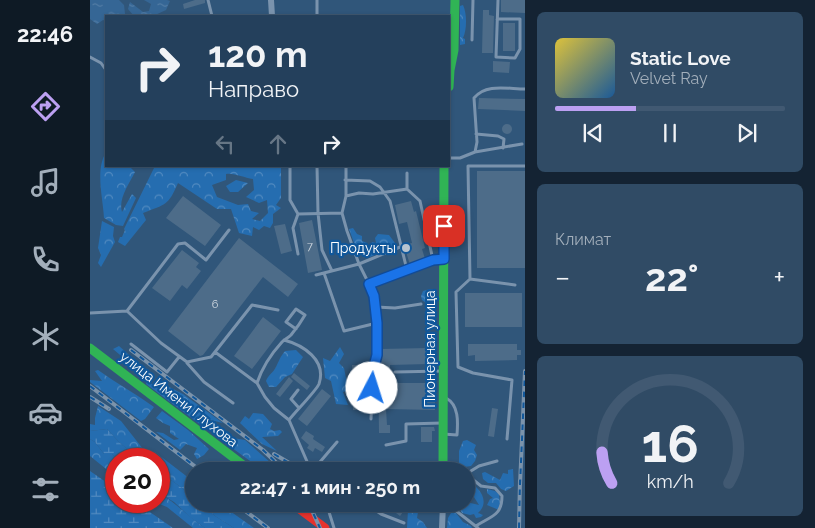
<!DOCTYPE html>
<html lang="ru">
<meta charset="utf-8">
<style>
:root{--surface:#24405c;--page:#304b65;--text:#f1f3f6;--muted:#a3afbb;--line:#415972;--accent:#bca0f2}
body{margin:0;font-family:Raleway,sans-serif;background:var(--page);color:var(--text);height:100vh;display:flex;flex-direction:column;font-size:19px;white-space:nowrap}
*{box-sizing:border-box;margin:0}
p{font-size:16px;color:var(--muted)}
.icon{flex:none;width:28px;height:28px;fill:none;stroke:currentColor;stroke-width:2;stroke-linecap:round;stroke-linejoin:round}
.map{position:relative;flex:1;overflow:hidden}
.drawer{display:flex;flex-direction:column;gap:12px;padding:12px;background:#142333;width:290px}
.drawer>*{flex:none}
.guide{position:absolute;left:15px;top:15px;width:345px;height:152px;border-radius:0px;box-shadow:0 1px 4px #0004,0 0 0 1px var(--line);background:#24405c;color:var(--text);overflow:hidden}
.speed{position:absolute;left:15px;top:448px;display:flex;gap:10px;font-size:25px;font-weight:700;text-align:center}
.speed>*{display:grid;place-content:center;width:65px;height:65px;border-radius:50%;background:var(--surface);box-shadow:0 1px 4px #0004,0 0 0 1px var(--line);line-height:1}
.speed .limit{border:8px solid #d22;background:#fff;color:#111}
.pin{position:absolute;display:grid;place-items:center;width:42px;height:42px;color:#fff;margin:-21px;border-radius:10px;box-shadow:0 2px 8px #0006}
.me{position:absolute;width:55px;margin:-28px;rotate:5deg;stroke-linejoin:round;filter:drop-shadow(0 0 4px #0008)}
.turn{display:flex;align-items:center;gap:18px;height:105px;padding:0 20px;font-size:22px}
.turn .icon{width:65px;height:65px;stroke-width:2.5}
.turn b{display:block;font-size:35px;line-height:42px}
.lanes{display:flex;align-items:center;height:48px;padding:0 20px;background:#0003;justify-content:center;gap:25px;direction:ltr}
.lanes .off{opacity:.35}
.big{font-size:38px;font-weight:700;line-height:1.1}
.drawer .tile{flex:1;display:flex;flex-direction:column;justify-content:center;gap:8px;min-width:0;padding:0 18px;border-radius:8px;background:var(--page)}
.drawer .dial{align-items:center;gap:0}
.dial svg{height:130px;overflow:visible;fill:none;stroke:var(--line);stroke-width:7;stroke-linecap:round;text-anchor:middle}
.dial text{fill:var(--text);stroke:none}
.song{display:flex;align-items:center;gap:15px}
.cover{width:60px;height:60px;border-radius:8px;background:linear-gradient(135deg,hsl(50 70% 55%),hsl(210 70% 35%))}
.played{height:5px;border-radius:2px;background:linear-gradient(90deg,var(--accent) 35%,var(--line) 35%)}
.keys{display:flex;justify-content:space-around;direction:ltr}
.heat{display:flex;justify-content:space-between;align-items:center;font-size:28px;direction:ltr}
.trip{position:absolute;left:95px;top:462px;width:290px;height:50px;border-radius:25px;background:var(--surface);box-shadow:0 1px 4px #0004,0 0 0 1px var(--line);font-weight:700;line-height:50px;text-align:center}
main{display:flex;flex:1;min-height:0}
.tabs{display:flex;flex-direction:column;width:90px;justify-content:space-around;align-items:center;background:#0e1a25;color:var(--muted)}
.tabs .icon{width:35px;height:35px}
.tabs .on{color:var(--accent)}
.tabs b{font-size:22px;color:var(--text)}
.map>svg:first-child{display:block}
.forest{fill:url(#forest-crowns);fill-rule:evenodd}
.wetland{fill:url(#wetland-marsh)}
.water{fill:url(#water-ripples)}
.building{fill:#4d6c89}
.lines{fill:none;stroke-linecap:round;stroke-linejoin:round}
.lane{stroke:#7a93ad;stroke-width:3}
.street{stroke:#7a93ad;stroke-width:6}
.fast{stroke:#30b455;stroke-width:9}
.jam{stroke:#e5322d;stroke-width:9}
.rail-casing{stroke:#7b93ab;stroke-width:4}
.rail{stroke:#10579a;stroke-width:2;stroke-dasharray:5.5;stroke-linecap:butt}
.route-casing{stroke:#114b97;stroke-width:12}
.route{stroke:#1a73e8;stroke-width:9}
.poi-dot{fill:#b7c4d0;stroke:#10579a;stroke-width:2}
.labels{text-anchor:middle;stroke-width:4.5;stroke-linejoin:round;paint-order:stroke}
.number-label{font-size:11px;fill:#d2dae2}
.poi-label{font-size:14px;fill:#fff;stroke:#10579a;text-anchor:end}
.street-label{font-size:14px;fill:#fff;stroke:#10579a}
</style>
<main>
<nav class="tabs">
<b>22:46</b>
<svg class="icon on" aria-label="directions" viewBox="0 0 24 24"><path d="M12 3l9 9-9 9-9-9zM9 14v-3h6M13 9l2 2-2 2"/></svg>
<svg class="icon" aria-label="music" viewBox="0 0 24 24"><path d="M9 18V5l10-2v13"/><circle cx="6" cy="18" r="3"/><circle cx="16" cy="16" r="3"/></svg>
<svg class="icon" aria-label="phone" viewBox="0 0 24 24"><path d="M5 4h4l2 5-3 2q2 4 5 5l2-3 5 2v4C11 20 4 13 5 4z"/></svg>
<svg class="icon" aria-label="climate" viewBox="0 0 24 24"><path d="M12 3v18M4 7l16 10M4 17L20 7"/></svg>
<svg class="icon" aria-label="car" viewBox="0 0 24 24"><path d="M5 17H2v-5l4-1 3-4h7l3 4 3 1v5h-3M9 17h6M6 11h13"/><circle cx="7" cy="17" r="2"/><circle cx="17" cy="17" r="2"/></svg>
<svg class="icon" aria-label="filters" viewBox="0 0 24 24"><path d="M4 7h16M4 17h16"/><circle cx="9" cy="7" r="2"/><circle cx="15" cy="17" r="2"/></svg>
</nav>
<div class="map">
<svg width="435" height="528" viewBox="0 0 435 528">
<defs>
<pattern id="forest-crowns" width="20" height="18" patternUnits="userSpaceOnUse" patternTransform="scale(1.25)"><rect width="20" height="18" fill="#256db0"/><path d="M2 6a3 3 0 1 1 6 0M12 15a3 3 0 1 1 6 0" fill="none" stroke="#518ac0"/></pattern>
<pattern id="wetland-marsh" width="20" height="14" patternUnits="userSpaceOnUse" patternTransform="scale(1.25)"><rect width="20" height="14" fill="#256db0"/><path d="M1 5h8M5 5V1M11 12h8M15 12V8" fill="none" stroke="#518ac0"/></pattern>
<pattern id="water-ripples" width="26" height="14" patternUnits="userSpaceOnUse" patternTransform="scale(1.25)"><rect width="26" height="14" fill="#356695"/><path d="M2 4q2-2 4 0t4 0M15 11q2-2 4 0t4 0" fill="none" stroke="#537da5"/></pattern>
</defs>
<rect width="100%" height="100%" fill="#30567a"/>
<!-- forest -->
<path class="forest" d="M373,5C377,13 377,30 373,38L375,39V44L370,45V6Z
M16,152V166H44L40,167L45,172C39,184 28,199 32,212L42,194L46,198L33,226L26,225L14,218C13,197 5,171 16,152Z
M65,166H191V198L186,205L191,208L183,214V223L180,228L174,226L169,230L163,227L162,236L149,233L141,209H127L88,183C78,206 76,204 53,213L56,220L35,246L28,242L30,237H32L35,230L34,229ZM136,174C145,173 154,178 163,179L164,190L156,197L169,203L177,200L178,213L170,221L162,219L169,213L161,211L158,204L148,205L127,197L122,185L136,180Z
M146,180L158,183L148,192H140L136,186Z
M12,221L24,227L23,236L25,242L11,267L8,263L11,255L8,248Z
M263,228L267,234L272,236V241L277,243V249L272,254L267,251L259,229Z
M288,234L299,235L305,243L301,248L280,257L278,251L282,242L286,243L285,238Z
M340,289L345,290V303H336L332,300L331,296L333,291Z
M29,346L57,371L48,370L23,349Z
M250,347L254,354L249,363L254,368L257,383L263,384V389L253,392L258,405L246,404L241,381L235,378L233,358L240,361Z
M206,350L213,357L202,374L195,377L186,387H179L176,381C178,375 183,373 186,367C189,361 190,357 195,351Z
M8,370C26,383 46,394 64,407L55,419L51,421L0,382V380L12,381L5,371Z
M57,381L68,388L75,385L93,394L133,423L116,419L115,428L56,384Z
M8,406L31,421L53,449L65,452L104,482V497L69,471V459H51L31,444L17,429L0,431V424L5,425V418Z
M72,411L98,430L119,449L114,455L107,459L104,454L107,448L96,444L90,450L66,432L73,433L84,440L89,439L80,433V426L73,423L66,418Z
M163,413L173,414L182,424L180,429L184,431L190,430L192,432L188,436L172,437L187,451L172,444L150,423L155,416L159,419Z
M132,435L139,441L143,438L155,440L190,471H174L127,437Z
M0,439L5,442L14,454H22L28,459H26V477L0,456Z
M377,440L386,445L384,450L387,455L385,461L381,466L374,467L369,463V451L373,441Z
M423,469L424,486L416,491L411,489L406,483H398L393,479L392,473L395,472L410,480L413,473L418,474V470Z
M377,480C389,487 401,501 388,513L393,515L391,517L386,518L384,514L380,515L372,513L370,510L372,505L369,504H376V502L389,505L384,497L379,495L376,491Z
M397,489L405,491L409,494L410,503L409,510L397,505L400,499L403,498L397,493Z
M69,493C86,503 99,517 115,528H103L77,507L62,501H69Z
M112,504H130L164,528H144L125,516Z
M311,504H330L331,507L328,512L327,518L333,522L337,528H317L318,510L312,506Z
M361,513H366L373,522L381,526L382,528H357L358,518Z"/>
<!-- wetland -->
<path class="wetland" d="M17,429L31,444L51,459H28L22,454H14L5,442L0,439V431Z
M0,471L26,489V501H44L83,528H0Z
M69,471L104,497V504H112L125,516L144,528H115L100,517L84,502L69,493Z"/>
<!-- water -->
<path class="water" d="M0,0H29L34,5L35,14L33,16H16V21L13,20L7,24L0,19Z
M54,0H77L80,1L76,10L65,15V16H44L38,9L40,2L53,12L59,11L61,4Z"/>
<!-- building -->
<path class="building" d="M105,0H115V3L94,9L93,4Z
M411,0H435V13L411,12Z
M393,10H399V15L404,16L403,53H392Z
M413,23H425V51H413Z
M403,61L420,62L419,73L403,72Z
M389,98L435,99V111L388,109Z
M412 129a5 5 0 1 1 10 0a5 5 0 1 1-10 0Z
M387,171H435V268H387Z
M93,196L131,225L115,246L76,218Z
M321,201L324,212L326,211L335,248L332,249L335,259L320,265L314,245L322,243L317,222L309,224L305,205Z
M222,220L232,270L218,273L209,223Z
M195,224L202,251L191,254L184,226Z
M149,238L208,284L198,297L173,277L113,355L110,356L78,331Z
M92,250L109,263L106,267L111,271L97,289L92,285L80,301L62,288Z
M375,293H432V327H375Z
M173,317L191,331L162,369L144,356Z
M378,344H427V350H431V355H427V360L385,361V355L378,356Z
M338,348V364L300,365V383H345V410L296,409L297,425H300V433H289L288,363L290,349Z
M262,365H274V410H263Z
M204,373L220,386L217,390L201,377Z
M199,377L203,381L190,397L186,394Z
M232,389L241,396L217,426L208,419Z
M402,408L408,409L404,437L398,436Z
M331,427H344L345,431H342V442H331Z
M216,431L224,436L223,439L235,447L232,452L225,448L223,452L217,448L219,445L211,438Z
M294,504H302L313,512L310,516Z"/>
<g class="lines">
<!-- lane -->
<path class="lane" d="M118,0L122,16
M227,16V0
M407,19H430V49L425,58L406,57L408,0
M382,40L383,0
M0,57L11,63L16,70
M386,134L408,136L414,139L413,148
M385,152L432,144
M359,158H370L385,152L387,142L384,98C396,83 418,89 435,89
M200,166V200L208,214
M227,166L228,213L232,250L242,271
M256,166V196L252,213L257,231L269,264L285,296L286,307L287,355L283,370L281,419
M317,173V189L330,201L343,260
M255,180L280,181L290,187L300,201L317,270
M256,196L269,193L283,194L317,189
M208,254L203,228L208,214L252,213
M234,273L254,331L287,323
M226,275L269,264L310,247
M380,279L425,285
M279,284L343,260L353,259
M286,307L305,308L331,304
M37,311L71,343L97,362L121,357L162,305L188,310
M0,313L37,311L88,244L95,243L116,260L139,230
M194,340C213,345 237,360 229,384C226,391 205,412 199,420
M41,344L77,372L89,357
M125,352L167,383L175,397L184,408L199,420L219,466L227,471
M97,363L114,382L143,403
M305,372L353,371
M167,383C172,368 181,354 192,342C195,339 198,338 201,335C206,329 211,322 215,315L206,309L196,322L206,329
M208,390L201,399L209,408
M353,434L367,435C368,422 369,405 356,398
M417,439L422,380L383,373L368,367L366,292L380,279L378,166H435
M296,445L316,441V424L352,423
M224,469L247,442
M218,471L219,466
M376,474L391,486L405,488L412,496C412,516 401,516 386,526
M376,474L389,466L407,461
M233,504L239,512L244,528
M276,504L291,514L314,523
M353,505L365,510L388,528"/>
<!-- street -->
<path class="street" d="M181,0L182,16
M352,528L353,504"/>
<!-- fast -->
<path class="fast" d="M359,87L360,70L364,50L365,0
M0,348L161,471
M353,471L354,166"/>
<!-- jam -->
<path class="jam" d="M203,504L235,528"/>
<!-- rail casing -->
<g class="rail-casing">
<path id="rail" d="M41,350L173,450L195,471
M0,386L111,471
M0,397L19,409
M184,454L213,471
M430,485L435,371
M146,504L178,528
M219,504L230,528
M429,528L430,480"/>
</g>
<!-- rail -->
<use href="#rail" class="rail"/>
</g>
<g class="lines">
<!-- route casing -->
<g class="route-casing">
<path id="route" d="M282,388L283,370L287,355V323L284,296L279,284L343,260L354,259V226"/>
</g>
<!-- route -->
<use href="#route" class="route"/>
</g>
<!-- markers -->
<circle class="poi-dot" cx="316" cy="248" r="5"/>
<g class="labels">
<!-- number labels -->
<g class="number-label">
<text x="220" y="250">7</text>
<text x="125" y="308">6</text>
</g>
<!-- poi labels -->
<g class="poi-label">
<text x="306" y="253">Продукты</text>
</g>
<!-- street labels -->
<g class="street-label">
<text transform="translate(340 349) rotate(-90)" y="5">Пионерная улица</text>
<text transform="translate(89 399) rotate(38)" y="5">улица Имени Глухова</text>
</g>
</g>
</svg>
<div class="speed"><div class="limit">20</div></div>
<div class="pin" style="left:354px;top:226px;background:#d93025"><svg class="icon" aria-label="arrive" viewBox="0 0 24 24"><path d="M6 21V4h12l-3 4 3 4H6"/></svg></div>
<svg class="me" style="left:282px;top:388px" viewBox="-20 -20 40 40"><circle r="19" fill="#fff"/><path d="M0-13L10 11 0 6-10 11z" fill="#1a73e8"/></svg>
<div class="trip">22:47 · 1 мин · 250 m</div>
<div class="guide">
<div class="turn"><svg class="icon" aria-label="right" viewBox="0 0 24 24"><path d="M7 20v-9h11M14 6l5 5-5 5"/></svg><div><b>120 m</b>Направо</div></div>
<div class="lanes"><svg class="icon off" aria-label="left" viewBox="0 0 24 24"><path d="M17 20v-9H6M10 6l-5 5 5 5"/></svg><svg class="icon off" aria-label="ahead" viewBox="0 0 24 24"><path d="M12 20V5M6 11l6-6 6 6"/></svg><svg class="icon" aria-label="right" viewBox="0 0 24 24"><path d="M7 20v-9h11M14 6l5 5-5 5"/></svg></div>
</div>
</div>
<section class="drawer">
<div class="tile">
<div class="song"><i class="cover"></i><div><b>Static Love</b><p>Velvet Ray</p></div></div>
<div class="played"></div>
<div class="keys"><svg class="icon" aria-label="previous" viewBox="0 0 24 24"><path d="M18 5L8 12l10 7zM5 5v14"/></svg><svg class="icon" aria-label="pause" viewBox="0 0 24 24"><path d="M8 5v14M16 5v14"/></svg><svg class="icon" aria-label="next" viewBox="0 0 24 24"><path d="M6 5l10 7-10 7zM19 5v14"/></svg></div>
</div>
<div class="tile"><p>Климат</p>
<div class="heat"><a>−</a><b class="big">22°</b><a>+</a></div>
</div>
<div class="tile dial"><svg viewBox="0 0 100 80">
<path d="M14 69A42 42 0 1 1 86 69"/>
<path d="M14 69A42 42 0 0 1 8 50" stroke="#bca0f2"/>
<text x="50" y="56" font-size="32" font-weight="700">16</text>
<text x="50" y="72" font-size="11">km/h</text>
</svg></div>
</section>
</main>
